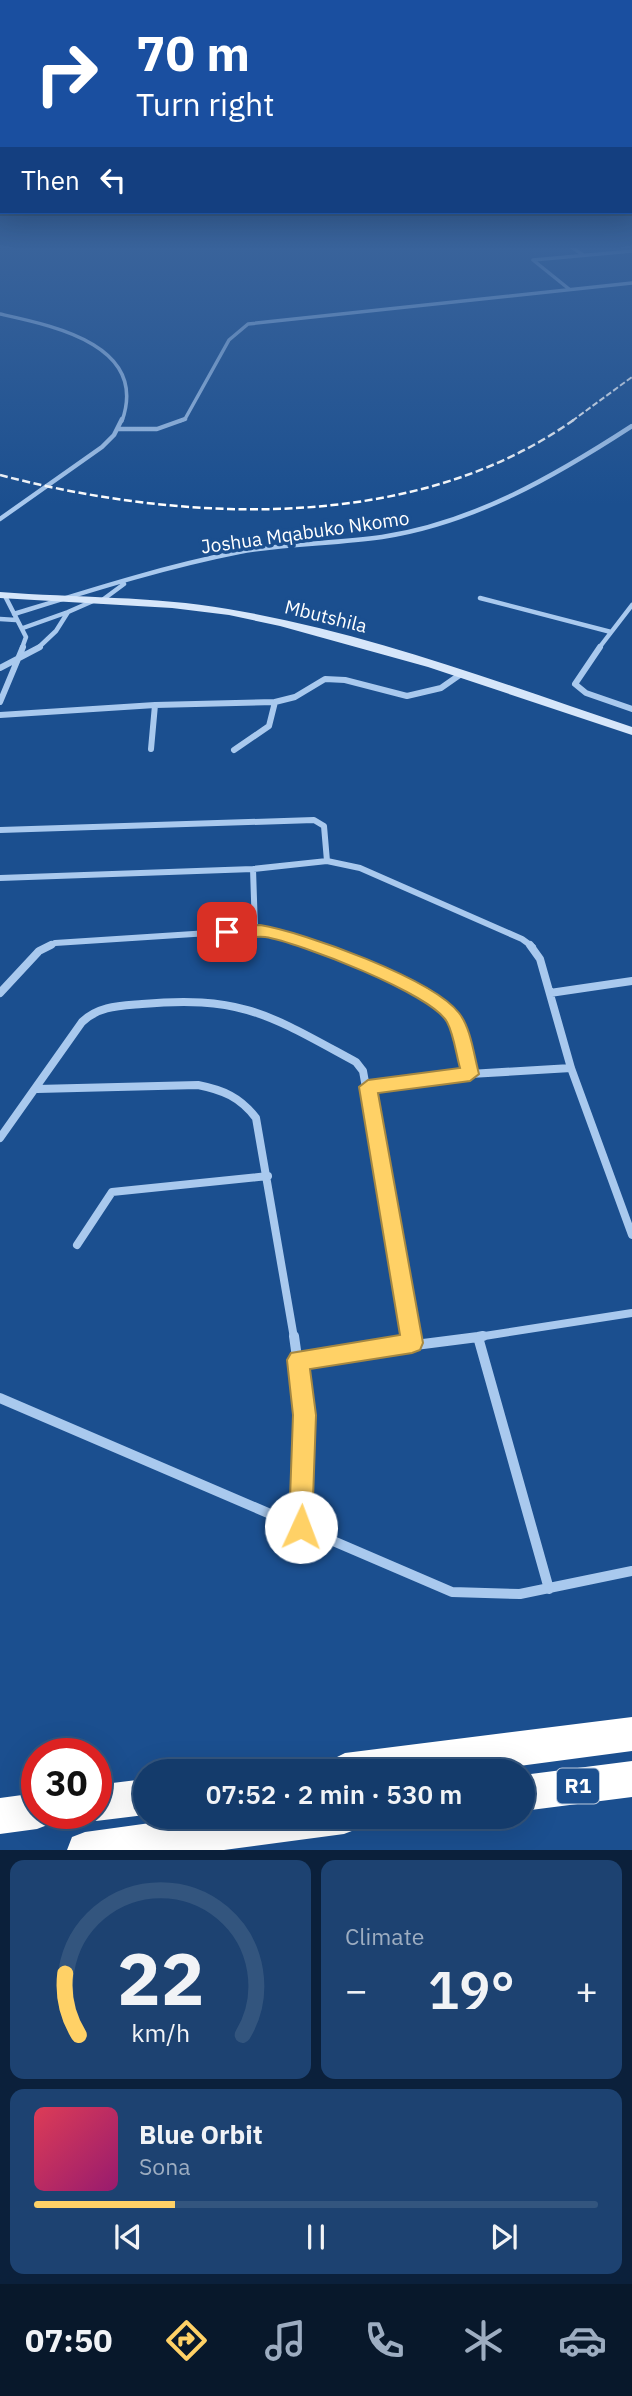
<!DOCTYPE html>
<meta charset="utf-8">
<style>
:root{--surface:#143b6b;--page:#1d4271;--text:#f1f3f6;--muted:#9dadc1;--line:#33557e;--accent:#ffd166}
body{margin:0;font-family:"IBM Plex Sans",sans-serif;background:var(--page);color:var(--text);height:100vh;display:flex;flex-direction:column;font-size:26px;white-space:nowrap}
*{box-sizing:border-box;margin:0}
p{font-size:23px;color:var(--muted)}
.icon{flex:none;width:38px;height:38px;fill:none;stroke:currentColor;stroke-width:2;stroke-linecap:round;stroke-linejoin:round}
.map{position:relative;height:1850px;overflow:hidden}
.side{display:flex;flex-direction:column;gap:10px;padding:10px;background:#0b203b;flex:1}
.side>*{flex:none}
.guide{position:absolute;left:0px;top:0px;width:634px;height:214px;box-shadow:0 7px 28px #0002,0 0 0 2px var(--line);background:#1a4fa0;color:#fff;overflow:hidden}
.speed{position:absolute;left:21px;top:1738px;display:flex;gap:14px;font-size:35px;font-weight:700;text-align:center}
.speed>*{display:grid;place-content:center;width:91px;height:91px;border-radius:50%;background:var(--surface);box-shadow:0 7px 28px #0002,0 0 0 2px var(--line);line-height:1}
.speed .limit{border:10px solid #d22;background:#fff;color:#111}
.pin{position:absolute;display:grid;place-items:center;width:60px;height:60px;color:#fff;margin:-30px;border-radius:14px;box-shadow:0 4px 10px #0006}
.me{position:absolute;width:77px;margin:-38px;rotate:2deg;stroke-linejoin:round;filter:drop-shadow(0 0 5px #0008)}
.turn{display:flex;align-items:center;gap:24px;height:147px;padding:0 21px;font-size:32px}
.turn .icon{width:91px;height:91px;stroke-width:2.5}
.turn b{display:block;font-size:49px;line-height:60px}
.then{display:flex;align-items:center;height:66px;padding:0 21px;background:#0003;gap:14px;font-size:26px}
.big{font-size:52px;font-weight:600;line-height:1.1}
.side .card{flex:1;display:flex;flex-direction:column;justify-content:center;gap:10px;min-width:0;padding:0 24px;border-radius:14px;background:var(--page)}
.side .dial{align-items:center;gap:0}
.dial svg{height:182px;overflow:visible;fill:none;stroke:var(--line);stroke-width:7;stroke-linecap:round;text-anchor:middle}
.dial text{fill:var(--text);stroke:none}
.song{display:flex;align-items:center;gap:21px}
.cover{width:84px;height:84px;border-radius:10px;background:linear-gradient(135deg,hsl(350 70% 55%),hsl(320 70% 35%))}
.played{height:7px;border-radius:4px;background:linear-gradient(90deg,var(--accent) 25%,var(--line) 25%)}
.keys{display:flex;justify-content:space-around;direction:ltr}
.heat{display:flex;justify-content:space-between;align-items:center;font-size:38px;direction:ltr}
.side .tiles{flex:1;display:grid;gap:10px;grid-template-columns:1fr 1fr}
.card:last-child{grid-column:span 2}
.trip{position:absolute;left:133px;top:1759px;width:402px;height:70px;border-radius:35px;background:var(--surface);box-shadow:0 7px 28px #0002,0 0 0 2px var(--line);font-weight:600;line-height:70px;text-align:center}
.tab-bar{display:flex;height:112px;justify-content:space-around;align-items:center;background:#08182b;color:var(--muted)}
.tab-bar .icon{width:49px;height:49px}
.tab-bar .on{color:var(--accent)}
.tab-bar b{font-size:32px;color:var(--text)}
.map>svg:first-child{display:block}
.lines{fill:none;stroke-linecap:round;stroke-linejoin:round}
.street-far4{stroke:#a9c9ee;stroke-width:3.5}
.street-far3{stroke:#a9c9ee;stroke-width:4.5}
.street-far2{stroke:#a9c9ee;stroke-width:6}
.street-far1{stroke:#a9c9ee;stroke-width:8}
.street{stroke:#a9c9ee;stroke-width:10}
.secondary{fill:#d6e6fa;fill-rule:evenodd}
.highway{fill:#fff;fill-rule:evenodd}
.rail-far1{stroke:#fff;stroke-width:2;stroke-dasharray:6 2.5;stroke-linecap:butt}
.rail{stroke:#fff;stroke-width:2.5;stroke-dasharray:8 3.5;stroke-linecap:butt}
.route{fill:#ffd166;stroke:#a68842;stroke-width:2}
.labels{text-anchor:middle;stroke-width:7;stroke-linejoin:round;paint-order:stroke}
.far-street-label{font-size:19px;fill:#fff;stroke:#1b4f8f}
.shield{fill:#1b4f8f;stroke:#bbcadd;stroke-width:2}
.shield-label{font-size:21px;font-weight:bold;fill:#fff}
</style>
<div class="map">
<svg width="632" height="1850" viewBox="0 0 632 1850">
<rect width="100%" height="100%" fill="#1b4f8f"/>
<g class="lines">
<!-- street-far4 -->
<path class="street-far4" d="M570,246L583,255
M569,289L533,260L632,251
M0,314C54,326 149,345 122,421
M180,421L185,419L229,340L248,324L632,283"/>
<!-- street-far3 -->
<path class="street-far3" d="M119,429H157L185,419
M0,519L102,447L114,435L122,419
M5,596L26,637L22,648
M480,598L611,632
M101,601L124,584
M14,614C88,591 163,567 239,552C286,543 334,544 382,537C474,523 555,476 632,426
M0,619L16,620
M23,628L68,612
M38,648L56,631L68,612L93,601
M599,648L632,605"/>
<!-- street-far2 -->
<path class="street-far2" d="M600,647L575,684L586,693L632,709
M0,668L40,647
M0,702L23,647
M275,702L295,697L325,679L345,680L407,696L441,688L461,674
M155,705L275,702L269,726L234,750
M0,715L155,705L151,749
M0,830L314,820L324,826L327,861
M253,869L255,930
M0,878L253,869L327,861L360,868L522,939L533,947
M47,947L55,943L255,930L288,935L316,947"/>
<!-- street-far1 -->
<path class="street-far1" d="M312,945C348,960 439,986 455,1021C463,1037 465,1057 470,1074
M530,945L540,959L571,1068L632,1235
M0,993L39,951L51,945
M550,993L632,981
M368,1087L470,1074L571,1068
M37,1089L198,1085C223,1090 240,1097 256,1118L294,1338
M0,1138L82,1022C99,1006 119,1006 142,1004C243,995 271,1016 356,1062L363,1071L411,1338
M77,1245L112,1192L268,1176
M478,1337L632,1313
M470,1338H478"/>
<!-- street -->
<path class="street" d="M294,1336L305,1415L301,1527
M411,1336L412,1343
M478,1337L483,1336
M298,1360L478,1337L549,1589
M0,1398L452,1592L520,1594L632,1571"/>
<!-- secondary -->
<path class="secondary" d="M0,592C76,598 153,596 228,609C367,632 500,683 632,727V735L428,667L280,626L229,615L172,608L0,598Z"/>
<!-- highway -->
<path class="highway" d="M632,1717V1751L481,1771H327L333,1759L345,1753Z
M632,1761V1797L523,1811V1775Z
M145,1779V1815L96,1821L83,1816L82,1813H96V1785Z
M37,1793V1813H54L50,1824L37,1829L0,1834V1798Z
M201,1816H362L357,1829L344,1834L224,1850H67L72,1837L85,1832Z"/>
<!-- rail-far1 -->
<path class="rail-far1" d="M572,421L632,377"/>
<!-- rail -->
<path class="rail" d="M0,475C183,523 414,534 575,419"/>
</g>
<!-- sky -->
<linearGradient id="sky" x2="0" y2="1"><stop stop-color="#0f2b4f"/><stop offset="0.49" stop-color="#39639b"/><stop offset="1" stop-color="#39639b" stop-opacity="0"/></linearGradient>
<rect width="632" height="505" fill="url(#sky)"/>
<!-- route -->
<path class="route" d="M260,925C304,932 433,979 459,1013C471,1028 474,1056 479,1074L470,1081L378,1093L423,1343L420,1350L412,1353L310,1369L316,1415L312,1527L309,1536L301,1539L292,1536L289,1527L293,1415L287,1360L291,1353L400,1335L359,1087L368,1080L460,1068C456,1054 454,1035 447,1022C432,994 298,942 265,937C251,935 227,944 219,932L227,927Z"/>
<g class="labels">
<!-- far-street labels -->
<g class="far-street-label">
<text transform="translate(305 532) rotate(-8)" y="7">Joshua Mqabuko Nkomo</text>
<text transform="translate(326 616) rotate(14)" y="7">Mbutshila</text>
</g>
<!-- shield labels -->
<rect class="shield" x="557" y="1768.5" width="42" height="35" rx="5"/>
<g class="shield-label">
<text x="578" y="1793">R1</text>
</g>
</g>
</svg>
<div class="speed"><div class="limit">30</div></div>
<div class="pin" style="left:227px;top:932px;background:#d93025"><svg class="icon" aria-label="arrive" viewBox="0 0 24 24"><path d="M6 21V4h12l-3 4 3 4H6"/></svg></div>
<svg class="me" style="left:301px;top:1527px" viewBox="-20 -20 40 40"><circle r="19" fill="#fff"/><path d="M0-13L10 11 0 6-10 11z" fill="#ffd166"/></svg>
<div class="trip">07:52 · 2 min · 530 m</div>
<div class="guide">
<div class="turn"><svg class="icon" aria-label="right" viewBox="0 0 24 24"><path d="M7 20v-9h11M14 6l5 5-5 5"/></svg><div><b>70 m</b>Turn right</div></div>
<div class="then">Then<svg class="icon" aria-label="left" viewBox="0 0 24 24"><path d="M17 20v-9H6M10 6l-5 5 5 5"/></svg></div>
</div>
</div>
<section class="side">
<div class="tiles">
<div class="card dial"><svg viewBox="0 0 100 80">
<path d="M14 69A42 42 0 1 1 86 69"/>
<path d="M14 69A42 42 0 0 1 8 42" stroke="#ffd166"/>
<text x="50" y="56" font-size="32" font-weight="700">22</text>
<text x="50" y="72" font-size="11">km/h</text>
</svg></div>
<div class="card"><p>Climate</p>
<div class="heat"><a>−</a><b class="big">19°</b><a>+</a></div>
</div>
<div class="card">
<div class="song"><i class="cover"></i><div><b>Blue Orbit</b><p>Sona</p></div></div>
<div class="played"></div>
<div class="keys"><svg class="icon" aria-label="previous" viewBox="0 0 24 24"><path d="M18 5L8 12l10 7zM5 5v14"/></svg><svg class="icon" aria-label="pause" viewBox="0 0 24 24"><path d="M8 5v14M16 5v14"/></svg><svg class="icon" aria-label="next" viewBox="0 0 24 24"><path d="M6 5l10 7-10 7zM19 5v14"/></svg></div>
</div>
</div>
</section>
<nav class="tab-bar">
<b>07:50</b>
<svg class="icon on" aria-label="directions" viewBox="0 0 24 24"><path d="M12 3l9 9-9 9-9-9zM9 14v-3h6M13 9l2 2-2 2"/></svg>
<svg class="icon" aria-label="music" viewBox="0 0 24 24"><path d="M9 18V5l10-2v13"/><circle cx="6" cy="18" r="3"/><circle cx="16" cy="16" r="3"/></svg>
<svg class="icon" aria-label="phone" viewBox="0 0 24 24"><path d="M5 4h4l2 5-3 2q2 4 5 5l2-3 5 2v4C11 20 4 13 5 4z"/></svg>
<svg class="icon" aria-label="climate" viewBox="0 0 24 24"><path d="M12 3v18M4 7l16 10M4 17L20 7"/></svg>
<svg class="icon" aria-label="car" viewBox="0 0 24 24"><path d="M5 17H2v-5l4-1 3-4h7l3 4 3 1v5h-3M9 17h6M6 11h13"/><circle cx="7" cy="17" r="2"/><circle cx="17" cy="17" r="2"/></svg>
</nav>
